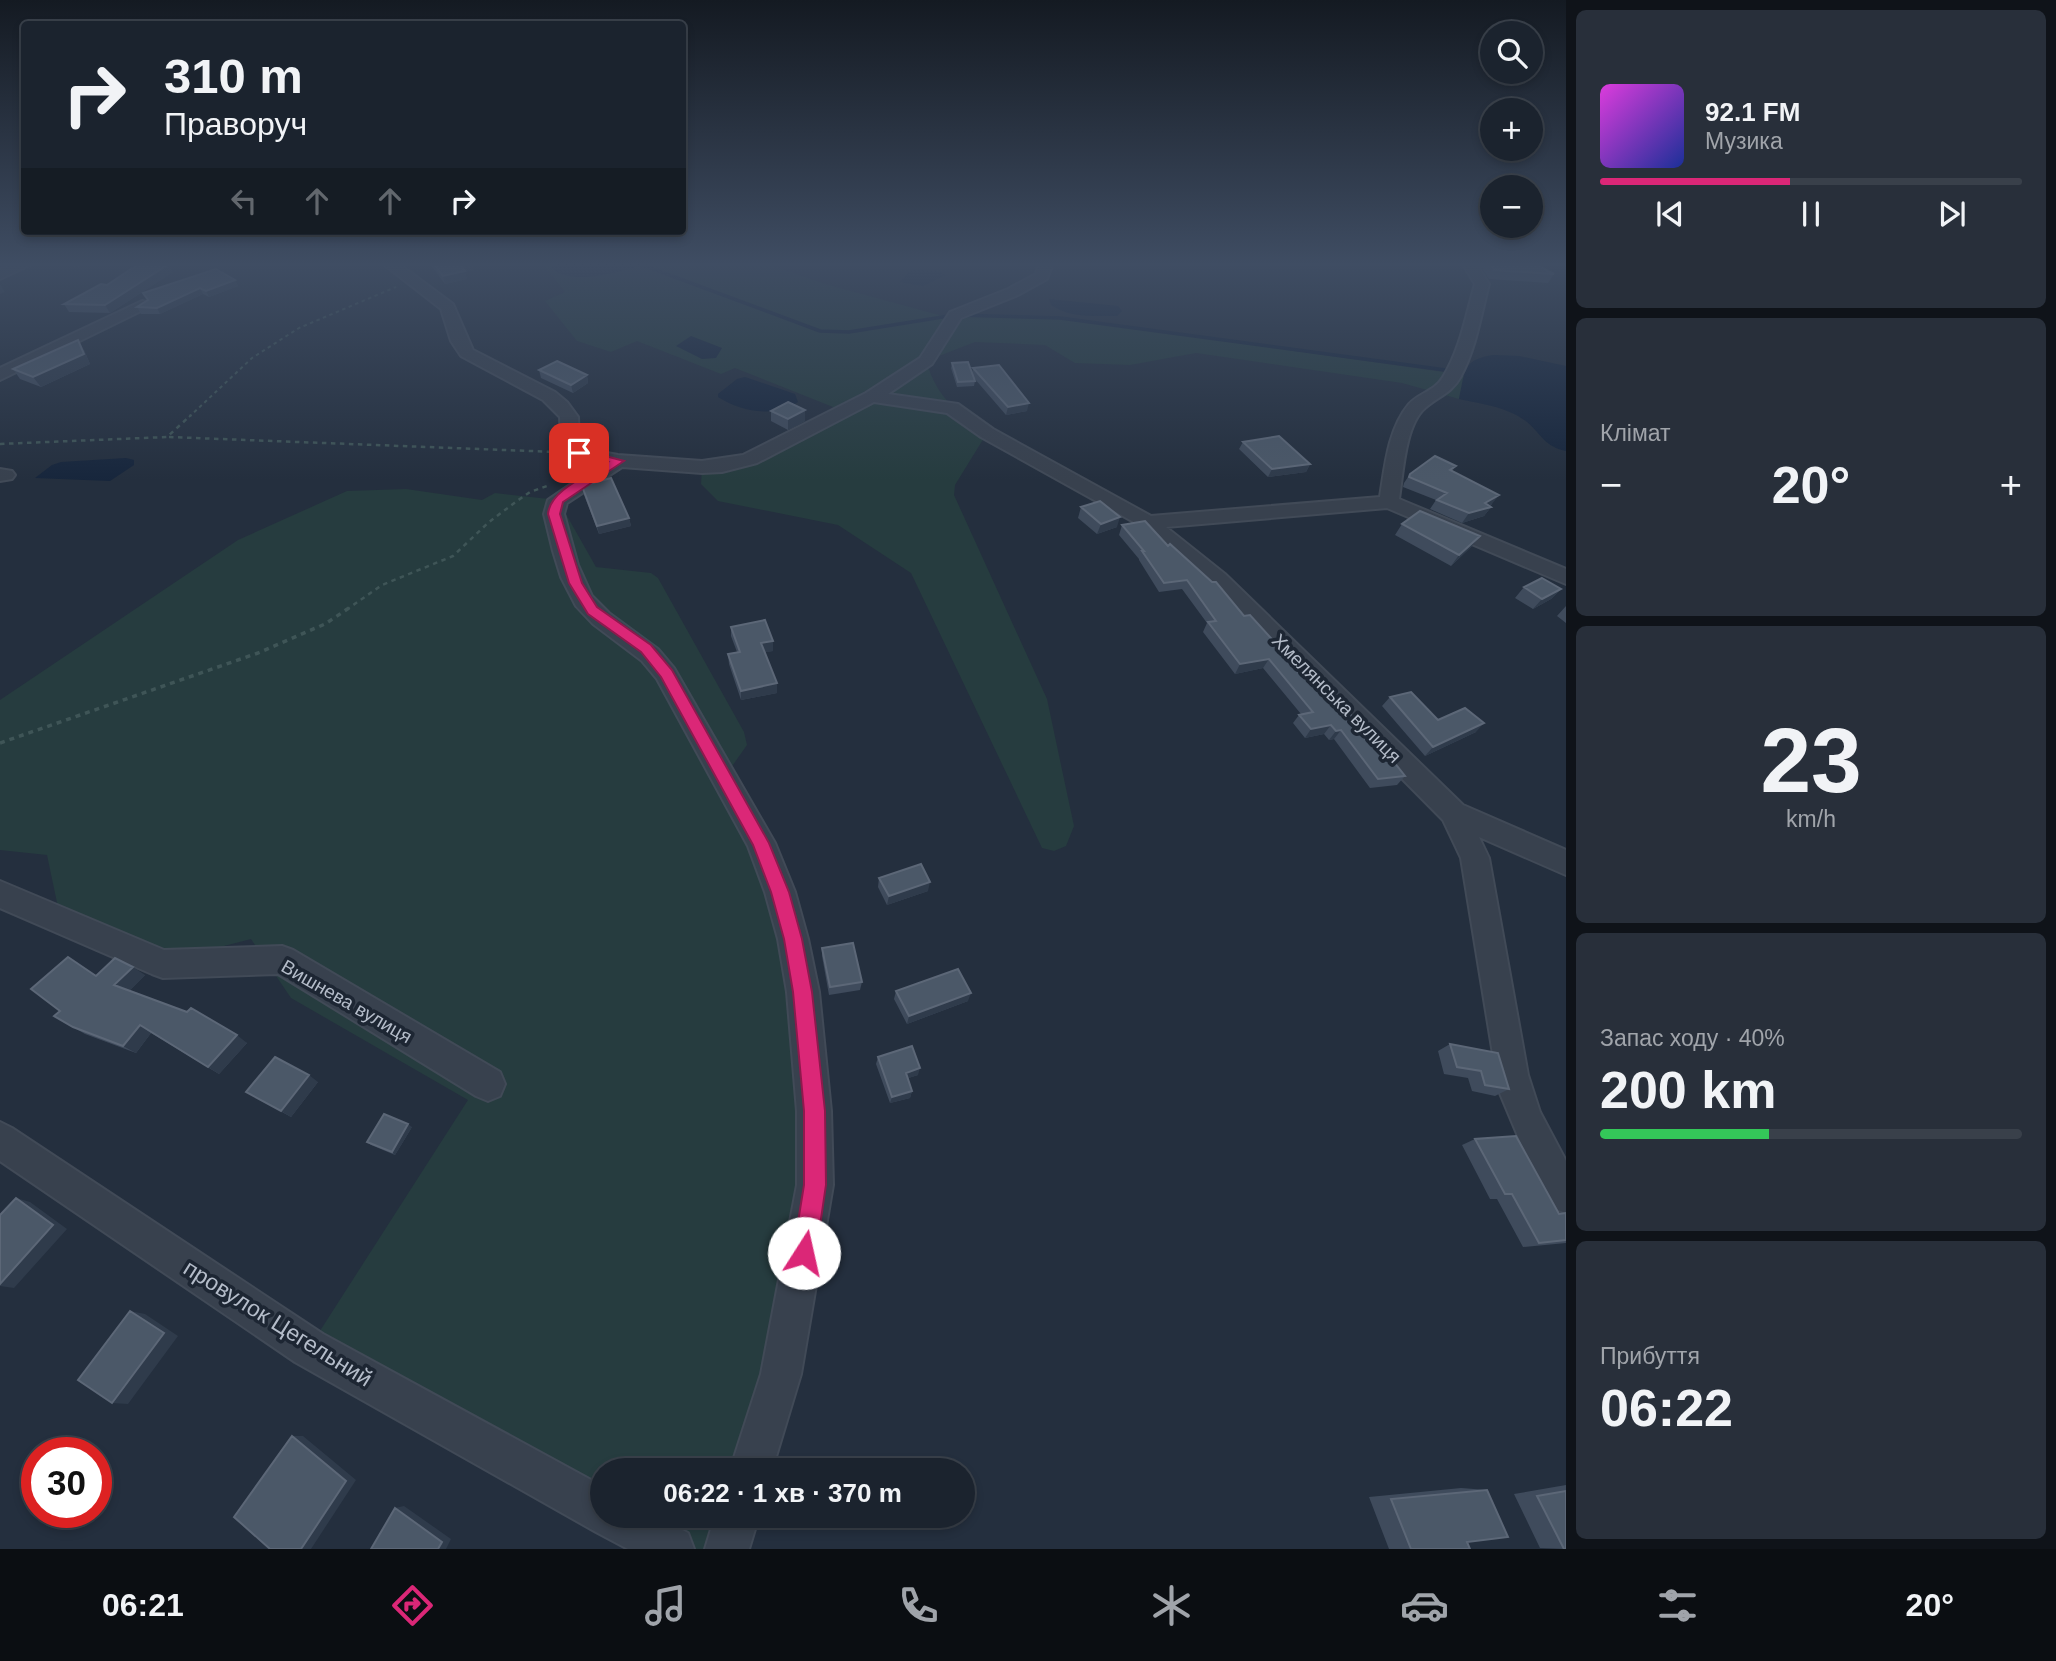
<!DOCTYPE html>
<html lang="uk">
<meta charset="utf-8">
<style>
:root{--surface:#1b232e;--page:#282f3a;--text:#f1f3f6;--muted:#a0a4aa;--line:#39404a;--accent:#db2777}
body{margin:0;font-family:Arial,sans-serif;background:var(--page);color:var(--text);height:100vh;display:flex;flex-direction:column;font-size:26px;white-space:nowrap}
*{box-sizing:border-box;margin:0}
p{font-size:23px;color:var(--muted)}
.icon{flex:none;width:38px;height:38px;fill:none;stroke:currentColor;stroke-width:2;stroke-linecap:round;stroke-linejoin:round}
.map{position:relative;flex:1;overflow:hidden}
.details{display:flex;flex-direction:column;gap:10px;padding:10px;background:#0f1319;width:490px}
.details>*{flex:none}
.top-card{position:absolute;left:21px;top:21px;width:665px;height:214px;border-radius:7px;box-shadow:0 4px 10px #0003,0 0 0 2px var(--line);background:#1b232e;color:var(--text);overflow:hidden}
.buttons{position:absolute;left:1480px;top:21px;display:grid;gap:14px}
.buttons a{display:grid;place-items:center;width:63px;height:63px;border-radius:50%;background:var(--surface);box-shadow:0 4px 10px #0003,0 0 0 2px var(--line);font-size:35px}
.speed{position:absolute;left:21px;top:1437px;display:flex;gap:14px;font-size:35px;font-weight:700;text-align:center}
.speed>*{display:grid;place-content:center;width:91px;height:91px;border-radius:50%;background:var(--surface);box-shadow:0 4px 10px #0003,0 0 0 2px var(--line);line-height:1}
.speed .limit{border:10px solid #d22;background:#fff;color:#111}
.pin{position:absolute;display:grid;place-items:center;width:60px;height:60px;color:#fff;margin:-30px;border-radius:14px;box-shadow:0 4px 10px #0006}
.me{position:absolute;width:77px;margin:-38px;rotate:10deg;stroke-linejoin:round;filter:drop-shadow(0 0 5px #0008)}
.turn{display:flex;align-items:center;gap:24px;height:147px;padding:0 28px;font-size:32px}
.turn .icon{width:91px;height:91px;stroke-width:2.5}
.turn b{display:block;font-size:49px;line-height:60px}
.lanes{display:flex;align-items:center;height:66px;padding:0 28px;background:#0003;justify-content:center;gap:35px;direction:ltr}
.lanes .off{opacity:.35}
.big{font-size:52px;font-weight:800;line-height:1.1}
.details .widget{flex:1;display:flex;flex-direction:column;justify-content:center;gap:10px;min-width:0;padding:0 24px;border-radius:10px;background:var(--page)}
.details .dial{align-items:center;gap:0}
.dial b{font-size:91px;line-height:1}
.song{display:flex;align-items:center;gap:21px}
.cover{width:84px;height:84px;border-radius:10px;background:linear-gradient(135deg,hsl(300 70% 55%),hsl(230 70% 35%))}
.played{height:7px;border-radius:4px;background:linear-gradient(90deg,var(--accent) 45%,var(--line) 45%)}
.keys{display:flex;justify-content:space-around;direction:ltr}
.heat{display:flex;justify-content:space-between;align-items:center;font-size:38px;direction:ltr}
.charge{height:10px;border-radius:5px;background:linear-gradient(90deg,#34c759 40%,var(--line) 0)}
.trip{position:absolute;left:590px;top:1458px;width:385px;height:70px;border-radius:35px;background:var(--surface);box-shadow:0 4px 10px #0003,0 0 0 2px var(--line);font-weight:800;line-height:70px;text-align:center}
.tab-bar{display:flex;height:112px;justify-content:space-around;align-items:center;background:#0b0e12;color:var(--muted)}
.tab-bar .icon{width:49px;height:49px}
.tab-bar .selected{color:var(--accent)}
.tab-bar b{font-size:32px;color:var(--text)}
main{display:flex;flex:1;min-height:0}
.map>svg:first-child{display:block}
.green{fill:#263c3f}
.water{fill:#17263c}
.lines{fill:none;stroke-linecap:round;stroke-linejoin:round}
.stream{stroke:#17263c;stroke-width:3.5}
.minor-casing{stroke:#414a57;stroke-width:4}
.path-far2{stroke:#3f5557;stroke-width:2;stroke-dasharray:3.5 3.5;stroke-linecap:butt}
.path-far1{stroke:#3f5557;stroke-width:2.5;stroke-dasharray:4.5 4.5;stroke-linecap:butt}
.path{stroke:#3f5557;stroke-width:3.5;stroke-dasharray:5 5;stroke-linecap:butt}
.minor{fill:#38414e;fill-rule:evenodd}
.wall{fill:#3f4b5c}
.shaded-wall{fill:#2f3b4b}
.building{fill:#4b5868;stroke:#5c6777;stroke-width:2}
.route{fill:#db2777;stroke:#8e194d;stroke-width:2}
.labels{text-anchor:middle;stroke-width:7;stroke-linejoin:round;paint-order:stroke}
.street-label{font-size:19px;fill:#b4bcc9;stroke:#1d2633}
.near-street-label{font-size:23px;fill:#b4bcc9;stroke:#1d2633}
</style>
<main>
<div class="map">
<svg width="1566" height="1549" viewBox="0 0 1566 1549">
<rect width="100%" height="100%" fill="#242f3e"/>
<!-- green -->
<path class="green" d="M542,263H765L825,284L950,318L955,315L1060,318L1465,375L1459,399L1402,383L1196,353L1130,365L1075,363L1045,345L975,342L926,361C938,399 955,410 987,433L955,485L954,495L1047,699L1074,826L1066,846L1054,851L1042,848L911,573L838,525L718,501L701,484L702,467L722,466L843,411L735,368L721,374L637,341L611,352L577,341L545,301L565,292Z
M406,489L482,500L495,493L558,500L596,567L651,573L658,578L744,732L747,745L723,779L761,843L814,1111L751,1470H602V1510L309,1348L468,1100L291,998L251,939L174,959L59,912L47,855L0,850V700L238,540L347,491Z
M612,1516H737L727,1549H672Z"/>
<!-- water -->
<path class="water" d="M553,263H648C624,271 569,288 551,267Z
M911,270L937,271L946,275L923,286L900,282Z
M1049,299L1118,306L1122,311L1117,316C1094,316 1070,318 1051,305Z
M691,336L722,348L716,358L702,359L676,346Z
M1494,355L1519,356L1566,366V451C1544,446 1543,436 1527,422C1508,407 1482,404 1459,399C1465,372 1462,359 1494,355Z
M745,377L795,394L798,402C775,418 741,412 718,397V394L737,379Z
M126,458L134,460V465L110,481L35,478L52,465L61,462Z"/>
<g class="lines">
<!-- stream -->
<path class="stream" d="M637,263L820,331L849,332L955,315L1060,318L1453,371L1470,376"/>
<!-- minor casing -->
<g class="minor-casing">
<path id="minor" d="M15,263H34L0,279V270Z
M382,263H398L453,304L473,350L555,392L567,402L578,417L579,441L585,449L618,455L702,461L743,455L866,393L920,358L950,312L1008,289L1036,274L1039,263H1053L1047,279L1018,295L961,318L932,364L888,394L958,404L993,429L1151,516L1380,497C1385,466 1388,429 1409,404C1419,393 1435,391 1443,377C1460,350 1466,315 1475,284L1462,263H1476L1489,284C1481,315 1476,348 1461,376C1452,393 1439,396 1425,408C1405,425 1403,474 1399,499L1566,569V584L1387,508L1166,527L1225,574L1463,805L1566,850V875L1479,837L1489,858L1528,1075L1540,1112L1566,1161V1213L1553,1208L1536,1179L1499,1091L1461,858L1443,820L1209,584L1141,526L981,437L947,413L874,402L757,463L722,472L702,473L622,467L567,503L564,514L578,565L592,596L609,613L658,649L674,668L775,843L795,892L808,939L819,992L831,1111L833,1185L801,1374L772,1470H730L761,1374L797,1185V1111L787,992L778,939L765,892L748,846L657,679L642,661L593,624L576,606L561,577L553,551L544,514L548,500L602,463L572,457L561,442L560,417L543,400L461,356L451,341L441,309Z
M142,301L147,302L149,305L147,308L0,380V368Z
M0,469L12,471L15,475L12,479L0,481Z
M0,881L164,950L282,946L293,950L500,1072L505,1084L500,1096L488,1101L476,1096L278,974L163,978L152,974L0,908Z
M0,1122L12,1128L323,1334L602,1486V1516H655L688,1533L694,1549H628L596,1532L295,1362L0,1161Z
M715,1516H759L749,1549H705Z"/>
</g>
<!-- path-far2 -->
<path class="path-far2" d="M189,417L252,358L299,328L396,287"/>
<!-- path-far1 -->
<path class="path-far1" d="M169,437L556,452
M0,444L167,437L191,415
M346,610L382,585L453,556L489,522L517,501L530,492L550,485"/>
<!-- path -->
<path class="path" d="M0,743L258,653L325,624L349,608"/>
<!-- minor -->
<use href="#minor" class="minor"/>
</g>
<!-- wall -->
<path class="wall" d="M51,263H85L78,267Z
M429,263H472L473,270L465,272L467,279L445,284Z
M1479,263H1533L1554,274L1548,283L1489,279Z
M173,272L110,313L69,312L64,304L107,285Z
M235,280L238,286L209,297L203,294L160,314H141L137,307L147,300Z
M84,350L90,364L41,387L20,379L13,369Z
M952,363L972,373L973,368L1027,411L1006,415L974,378L975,381L974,386L957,387L951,368Z
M539,370L587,375L588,383L573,393L541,378Z
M771,411L805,421L788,430L771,421Z
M1243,442L1310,464L1306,472L1268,477L1239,449Z
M1456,466L1452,471L1492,504L1490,506L1491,507L1484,516L1462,523L1430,509L1436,500L1403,487L1404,483L1410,474Z
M582,486L629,518L631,526L599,534L584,495Z
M1081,507L1117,527L1097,534L1078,518Z
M1402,524L1480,536L1471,547L1451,566L1395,535Z
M1122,525L1168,546L1291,660L1405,776L1397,785L1370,788L1334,739L1329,740L1324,734L1305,738L1293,723L1299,715L1301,714L1263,668L1235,674L1203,632L1207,623L1182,589L1159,592L1139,560V559L1119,535Z
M1524,587L1561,589L1551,599L1533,609L1515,598Z
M1566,606V623L1557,616Z
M731,627L773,641V651L765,652L777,683V693L741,700L729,664L728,654L737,652L731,636Z
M1390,697L1438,720L1476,732L1425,756L1382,706Z
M879,878L928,891L887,905L878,887Z
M822,948L862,982L860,990L829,995L822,956Z
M145,975L129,991L247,1043L219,1074L151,1033L136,1053L85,1034L54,1016L96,976Z
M896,991L968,1001L907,1024L894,999Z
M1450,1044L1509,1089L1495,1096L1472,1091L1468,1078L1444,1074L1438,1051Z
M878,1057L918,1075L908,1078L912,1091L910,1098L890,1103L876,1064Z
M318,1082L291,1117L246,1092Z
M412,1127L395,1155L371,1145L367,1142Z
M1475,1139L1559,1214L1566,1213V1243L1523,1247L1497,1199H1490L1462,1145Z
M1566,1485V1549L1540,1548L1514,1494Z
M1461,1488L1487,1490L1467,1542L1470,1549H1389L1369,1497Z"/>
<!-- shaded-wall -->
<path class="shaded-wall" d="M468,263H472L473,270L465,272L467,279L445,284L443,276L460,265Z
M169,264L173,272L110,313L105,305Z
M235,280L238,286L209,297L206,291Z
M0,284L5,292L0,294Z
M200,288L203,294L160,314L157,308Z
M78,340L84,350L90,364L41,387L33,377Z
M587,375L588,383L573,393L571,385Z
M1029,403L1027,411L1006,415L1008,407Z
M805,410V421L788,430V419Z
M1310,464L1306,472L1268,477L1272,469Z
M1499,495L1492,504L1484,509L1491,507L1484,516L1462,523L1469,513Z
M1120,517L1117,527L1097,534L1101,524Z
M629,518L631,526L599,534L597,526Z
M1480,536L1471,547L1451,566L1459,555Z
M1561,589L1551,599L1533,609L1542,599Z
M773,641V651L762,653L761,643Z
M1269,659L1263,668L1235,674L1240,664Z
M777,683V693L741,700V691Z
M1484,723L1476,732L1425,756L1433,747Z
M1331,725L1324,734L1305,738L1311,729Z
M1341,730L1334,739L1329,740L1336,731Z
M930,882L928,891L887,905L889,896Z
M133,967L145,975L126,994L114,985Z
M971,993L968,1001L907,1024L909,1016Z
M140,1025L151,1033L136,1053L123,1046Z
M237,1035L247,1043L219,1074L208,1067Z
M920,1068L918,1075L903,1080L906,1073Z
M309,1075L318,1082L291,1117L281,1111Z
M912,1091L910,1098L890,1103L892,1097Z
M408,1124L412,1127L395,1155L392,1152Z
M16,1198L30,1202L67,1229L14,1288L0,1286V1284Z
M130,1311L145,1314L178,1336L128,1404L112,1403Z
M292,1436H303L356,1480L311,1549H301Z
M404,1506L451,1539L446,1549H438L395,1508Z"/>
<!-- building -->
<path class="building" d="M140,263L169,264L105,305L64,304L101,284L107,285Z
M433,263H468L460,265L465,271L443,276Z
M1490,263H1533L1554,274L1494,270Z
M216,269L235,280L206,291L200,288L157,308L137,307L148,300L143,293Z
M78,340L84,354L33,377L13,369Z
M557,361L587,375L571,385L539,370Z
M968,362L975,381L958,382L952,363Z
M999,365L1029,403L1008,407L973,368Z
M788,402L805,410L788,419L771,411Z
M1279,436L1310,464L1272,469L1243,442Z
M1435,456L1456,466L1450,470L1499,495L1485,503L1491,507L1469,513L1437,500L1447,493L1409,477L1410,474Z
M611,478L629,518L597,526L582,486Z
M1100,501L1120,517L1101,524L1081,507Z
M1420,511L1480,536L1459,555L1402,524Z
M1145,521L1168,546L1170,544L1212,582H1216L1244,616L1250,615L1291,660L1295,659L1379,743L1405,776L1378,779L1341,730L1336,731L1331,725L1311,729L1299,715L1313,712L1269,659L1240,664L1208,622L1216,621L1187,580L1164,583L1142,551H1144L1122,525Z
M1542,578L1561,589L1542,599L1524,587Z
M765,620L773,641L761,643L777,683L741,691L728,654L740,652L731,627Z
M1411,692L1438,720L1465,708L1484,723L1433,747L1390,697Z
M921,864L930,882L889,896L879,878Z
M853,943L862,982L830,987L822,948Z
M68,957L96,976L115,958L133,967L114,985L187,1012L191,1008L237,1035L208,1067L140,1025L123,1046L73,1027L54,1016L60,1011L31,989Z
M958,969L971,993L909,1016L896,991Z
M1450,1044L1498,1053L1509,1089L1485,1085L1481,1071L1457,1067Z
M912,1046L920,1068L906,1073L912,1091L892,1097L878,1057Z
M275,1057L309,1075L281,1111L246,1092Z
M384,1114L408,1124L392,1152L367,1142Z
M1516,1136L1559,1214L1566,1213V1240L1539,1243L1512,1194H1505L1475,1139Z
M16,1198L53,1225L0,1284V1215Z
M130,1311L164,1333L112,1403L78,1380Z
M292,1436L346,1481L301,1549H270L234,1517Z
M1487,1490L1508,1537L1467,1542L1470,1549H1411L1391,1499Z
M1566,1491V1549H1564L1537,1496Z
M395,1508L442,1542L438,1549H371Z"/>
<!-- sky -->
<linearGradient id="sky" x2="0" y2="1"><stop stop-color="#141a22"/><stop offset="0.55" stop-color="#3f4d63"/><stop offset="1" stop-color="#3f4d63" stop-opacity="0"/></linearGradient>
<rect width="1566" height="480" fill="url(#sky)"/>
<!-- route -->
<path class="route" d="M579,449L624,461L563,502L560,514L582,583L597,607L651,645L672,670L769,843L789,892L802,939L812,992L825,1111L826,1185L816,1253L812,1261L804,1265L796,1261L793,1253L804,1185V1111L793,992L784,939L771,892L753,845L661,677L641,652L588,614L569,583L548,514C550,490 589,475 608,462L575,455V450Z"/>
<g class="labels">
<!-- street labels -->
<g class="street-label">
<text transform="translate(1337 698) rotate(45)" y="7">Хмелянська вулиця</text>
<text transform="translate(347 1001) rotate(30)" y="7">Вишнева вулиця</text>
</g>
<!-- near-street labels -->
<g class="near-street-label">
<text transform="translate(278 1323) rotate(32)" y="8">провулок Цегельний</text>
</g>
</g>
</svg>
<div class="buttons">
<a><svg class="icon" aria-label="search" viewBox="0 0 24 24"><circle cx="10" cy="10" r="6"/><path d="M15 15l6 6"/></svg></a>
<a>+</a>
<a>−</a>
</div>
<div class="speed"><div class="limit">30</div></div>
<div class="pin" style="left:579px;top:453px;background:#d93025"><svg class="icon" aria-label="arrive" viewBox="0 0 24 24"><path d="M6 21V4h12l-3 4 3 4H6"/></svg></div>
<svg class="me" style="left:804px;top:1253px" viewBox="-20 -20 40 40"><circle r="19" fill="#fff"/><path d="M0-13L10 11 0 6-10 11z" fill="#db2777"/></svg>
<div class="trip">06:22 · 1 хв · 370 m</div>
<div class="top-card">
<div class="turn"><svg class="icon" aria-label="right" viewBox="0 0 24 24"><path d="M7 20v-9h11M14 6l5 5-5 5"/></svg><div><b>310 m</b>Праворуч</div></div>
<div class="lanes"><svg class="icon off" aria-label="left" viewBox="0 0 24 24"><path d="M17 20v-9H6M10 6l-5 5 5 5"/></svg><svg class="icon off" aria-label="ahead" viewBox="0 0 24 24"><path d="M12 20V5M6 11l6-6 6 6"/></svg><svg class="icon off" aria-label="ahead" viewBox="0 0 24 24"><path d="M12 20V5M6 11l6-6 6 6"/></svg><svg class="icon" aria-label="right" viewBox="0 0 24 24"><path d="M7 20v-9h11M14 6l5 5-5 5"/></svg></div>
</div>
</div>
<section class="details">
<div class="widget">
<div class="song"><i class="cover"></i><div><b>92.1 FM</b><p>Музика</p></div></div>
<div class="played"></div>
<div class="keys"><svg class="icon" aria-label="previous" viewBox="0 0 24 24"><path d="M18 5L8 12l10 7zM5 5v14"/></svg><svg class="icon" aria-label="pause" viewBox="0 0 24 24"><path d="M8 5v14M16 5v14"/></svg><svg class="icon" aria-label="next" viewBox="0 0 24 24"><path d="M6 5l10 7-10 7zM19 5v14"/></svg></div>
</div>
<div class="widget"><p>Клімат</p>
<div class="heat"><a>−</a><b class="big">20°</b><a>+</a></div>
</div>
<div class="widget dial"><b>23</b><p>km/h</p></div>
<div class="widget"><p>Запас ходу · 40%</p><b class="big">200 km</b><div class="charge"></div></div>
<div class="widget"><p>Прибуття</p><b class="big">06:22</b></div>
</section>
</main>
<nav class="tab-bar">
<b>06:21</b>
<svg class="icon selected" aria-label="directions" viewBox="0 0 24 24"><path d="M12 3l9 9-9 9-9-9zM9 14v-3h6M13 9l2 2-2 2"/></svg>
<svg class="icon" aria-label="music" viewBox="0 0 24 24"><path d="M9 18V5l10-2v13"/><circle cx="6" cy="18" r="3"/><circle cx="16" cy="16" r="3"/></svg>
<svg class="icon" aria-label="phone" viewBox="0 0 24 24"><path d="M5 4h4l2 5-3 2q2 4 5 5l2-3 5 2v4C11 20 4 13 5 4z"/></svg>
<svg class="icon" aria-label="climate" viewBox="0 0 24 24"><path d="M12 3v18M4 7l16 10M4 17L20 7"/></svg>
<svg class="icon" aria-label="car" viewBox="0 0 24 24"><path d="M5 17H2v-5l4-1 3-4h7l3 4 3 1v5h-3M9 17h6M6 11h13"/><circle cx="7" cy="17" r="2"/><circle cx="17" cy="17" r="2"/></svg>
<svg class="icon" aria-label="filters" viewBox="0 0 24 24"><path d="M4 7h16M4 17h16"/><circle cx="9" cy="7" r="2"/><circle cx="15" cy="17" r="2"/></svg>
<b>20°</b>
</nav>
